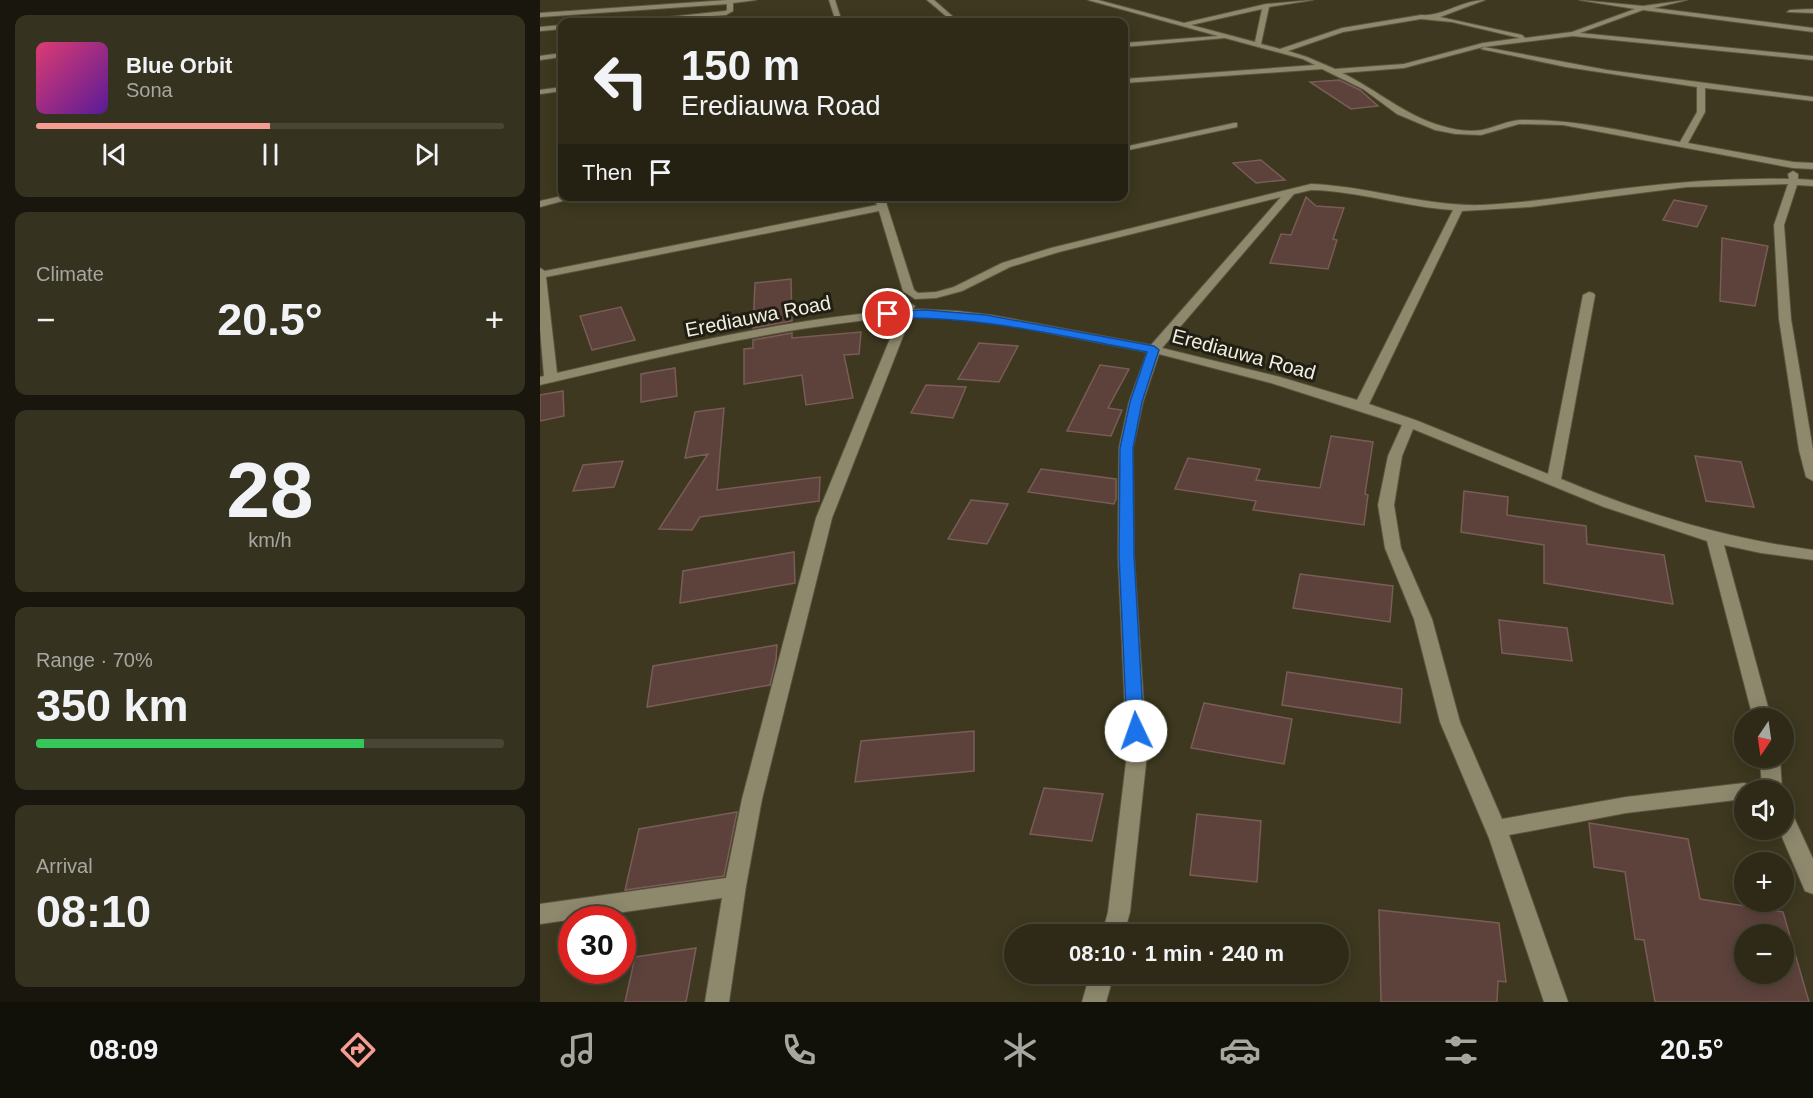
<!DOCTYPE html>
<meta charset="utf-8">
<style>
:root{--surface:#2e2a17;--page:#363220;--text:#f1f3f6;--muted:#a7a7a1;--line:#494636;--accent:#f59c93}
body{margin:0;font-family:Arial,sans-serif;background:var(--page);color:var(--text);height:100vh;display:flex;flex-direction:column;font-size:22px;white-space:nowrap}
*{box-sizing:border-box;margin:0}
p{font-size:20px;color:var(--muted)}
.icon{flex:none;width:33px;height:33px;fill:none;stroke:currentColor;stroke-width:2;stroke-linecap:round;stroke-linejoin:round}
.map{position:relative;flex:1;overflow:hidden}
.panel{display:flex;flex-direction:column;gap:15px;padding:15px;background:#19170d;width:540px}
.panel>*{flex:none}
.guide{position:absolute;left:18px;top:18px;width:570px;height:183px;border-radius:12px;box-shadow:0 3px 15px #0003,0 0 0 2px var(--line);background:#2e2a17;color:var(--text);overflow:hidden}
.needle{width:39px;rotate:193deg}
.buttons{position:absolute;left:1194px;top:708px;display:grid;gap:12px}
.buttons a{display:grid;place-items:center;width:60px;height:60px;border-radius:50%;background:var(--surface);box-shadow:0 3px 15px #0003,0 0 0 2px var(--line);font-size:30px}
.speed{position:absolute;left:18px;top:906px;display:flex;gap:12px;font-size:30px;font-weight:700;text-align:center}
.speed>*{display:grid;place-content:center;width:78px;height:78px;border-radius:50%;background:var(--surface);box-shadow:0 3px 15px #0003,0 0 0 2px var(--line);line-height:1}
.speed .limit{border:9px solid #d22;background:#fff;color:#111}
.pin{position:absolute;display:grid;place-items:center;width:51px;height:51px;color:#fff;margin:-26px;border:3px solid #fff;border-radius:50%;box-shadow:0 2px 6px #0007}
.me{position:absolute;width:66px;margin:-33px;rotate:357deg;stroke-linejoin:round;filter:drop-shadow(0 0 4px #0008)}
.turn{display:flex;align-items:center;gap:21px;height:126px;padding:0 24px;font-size:27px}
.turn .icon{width:78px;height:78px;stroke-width:2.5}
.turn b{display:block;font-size:42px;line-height:51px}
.then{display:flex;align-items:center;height:57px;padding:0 24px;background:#0003;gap:12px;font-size:22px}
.big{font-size:45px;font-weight:700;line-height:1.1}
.panel .card{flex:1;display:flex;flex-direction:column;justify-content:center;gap:9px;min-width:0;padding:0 21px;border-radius:12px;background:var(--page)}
.panel .dial{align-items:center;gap:0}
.dial b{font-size:78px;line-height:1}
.song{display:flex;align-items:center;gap:18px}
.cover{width:72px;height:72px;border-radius:9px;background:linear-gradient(135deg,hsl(340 70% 55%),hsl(270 70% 35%))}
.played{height:6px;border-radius:3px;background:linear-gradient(90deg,var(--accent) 50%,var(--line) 50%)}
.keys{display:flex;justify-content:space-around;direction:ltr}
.heat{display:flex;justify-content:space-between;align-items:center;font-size:33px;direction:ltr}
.charge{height:9px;border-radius:4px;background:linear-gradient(90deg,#34c759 70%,var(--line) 0)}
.trip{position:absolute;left:464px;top:924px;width:345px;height:60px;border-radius:30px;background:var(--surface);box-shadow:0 3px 15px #0003,0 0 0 2px var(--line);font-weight:700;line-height:60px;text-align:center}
.menu{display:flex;height:96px;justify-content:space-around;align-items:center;background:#121109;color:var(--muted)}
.menu .icon{width:42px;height:42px}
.menu .current{color:var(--accent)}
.menu b{font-size:27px;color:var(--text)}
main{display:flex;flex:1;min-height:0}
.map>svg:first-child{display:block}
.building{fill:#5d423c;stroke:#795c56;stroke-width:1.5;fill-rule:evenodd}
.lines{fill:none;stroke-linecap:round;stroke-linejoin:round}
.minor-casing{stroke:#5a553f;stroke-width:2}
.minor{fill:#8e896d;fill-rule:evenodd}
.route{fill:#1a73e8;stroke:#114b97;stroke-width:1.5}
.labels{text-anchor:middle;stroke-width:6;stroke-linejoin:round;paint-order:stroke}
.street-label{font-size:20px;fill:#f2efe0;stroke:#211f14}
</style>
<main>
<section class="panel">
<div class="card">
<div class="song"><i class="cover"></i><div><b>Blue Orbit</b><p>Sona</p></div></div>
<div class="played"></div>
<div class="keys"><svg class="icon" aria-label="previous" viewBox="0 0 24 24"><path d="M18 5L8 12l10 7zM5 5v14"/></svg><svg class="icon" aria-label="pause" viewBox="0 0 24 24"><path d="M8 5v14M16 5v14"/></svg><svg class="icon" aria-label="next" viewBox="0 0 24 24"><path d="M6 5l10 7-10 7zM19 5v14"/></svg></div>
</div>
<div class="card"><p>Climate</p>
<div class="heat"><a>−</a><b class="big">20.5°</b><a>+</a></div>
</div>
<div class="card dial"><b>28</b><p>km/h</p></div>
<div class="card"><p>Range · 70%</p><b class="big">350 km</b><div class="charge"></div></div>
<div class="card"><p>Arrival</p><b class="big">08:10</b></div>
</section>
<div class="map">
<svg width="1273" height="1002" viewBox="0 0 1273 1002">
<rect width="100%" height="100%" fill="#3d381f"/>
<!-- building -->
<path class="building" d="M799,80L820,90L838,106L811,109L770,82Z
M721,160L745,180L716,183L693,163Z
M766,197L776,206L804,208L793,239L797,240L788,269L730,263L741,234L751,235Z
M1134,200L1167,206L1157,227L1123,220Z
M1182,238L1228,246L1215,306L1180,301Z
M251,279L252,321L213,328L215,283Z
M81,307L95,340L52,350L40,316Z
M321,332L319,354L304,355L313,398L266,405L262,375L204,384V349L213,348V340L252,333V338Z
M439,343L478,346L459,382L418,379Z
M560,365L589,369L568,408L582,410L571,436L527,431Z
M135,368L137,396L101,402V374Z
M386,385L426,387L413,418L371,413Z
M23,391L24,416L0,421V395Z
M184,408L177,490L280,477L279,501L160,517L152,530L119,529L168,454L145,458L155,412Z
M791,436L833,442L825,494L828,495L824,525L713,510L716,501L635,489L648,458L720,469L716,480L780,488Z
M1155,456L1201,462L1214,507L1166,501Z
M83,461L74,487L33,491L43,465Z
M501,469L576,479V499L574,504L488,492Z
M924,491L968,497L967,515L1046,526L1047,544L1124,555L1133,604L1004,583V545L921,532Z
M431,500L468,504L447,544L408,539Z
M254,552L255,583L140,603L143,571Z
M760,574L853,586L850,622L753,608Z
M959,620L1027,628L1032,661L962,653Z
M237,645L236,660L230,685L107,707L113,666Z
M747,672L862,689L860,723L742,705Z
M664,703L752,719L744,764L651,748Z
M434,731V771L315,782L321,741Z
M504,788L563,794L552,841L490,834Z
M197,812L184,876L85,890L99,829Z
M657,814L721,821L717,882L650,875Z
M1049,823L1148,839L1160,899L1243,912L1269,1002H1115L1104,940L1095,939L1085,872L1054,867ZM1204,934H1244V974H1204Z
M839,910L959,923L966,982L958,981L957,1002H841Z
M156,948L146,1002H85L95,957Z"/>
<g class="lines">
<!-- minor casing -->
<g class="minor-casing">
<path id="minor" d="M188,0H216L193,3V11L186,15L81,22L185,11L187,10V4L0,17V13Z
M289,0H295L302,22H296Z
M387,0H394L419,22H413Z
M548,0H558L644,23L726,4L773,0L729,7L721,44L740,49L802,28L881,15C902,17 922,0 945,0L900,17L982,35L985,38L1032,32L1095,9L1039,0L1103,6L1147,0L1114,8L1273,28V32L1103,10L1040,33L1273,56V60L1033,36L943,47L864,68L802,73C836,89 865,116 902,126C914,130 930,132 942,130C956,127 969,120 982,120C1035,119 1088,132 1140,142L1157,112V87L1026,67L941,49L944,47L1067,70L1273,97V101L1165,88V112L1148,143L1253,162L1273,163V169L1253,168L1023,125L979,124L941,135L916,134L895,130L857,114L823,89L782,69L584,83V79L775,65L763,59L685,38L584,47V43L678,36ZM722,9L715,42L651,25ZM881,19L912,22L980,38L943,43L864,64L795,69L767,57L748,51L803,32Z
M1273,9V13L1247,12L1250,10Z
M22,25V29L0,31V27Z
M22,53V57L0,60V56Z
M22,87V91L0,94V90Z
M694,123H697V127L584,151V147Z
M1253,171L1258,174V179L1273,180V186L1257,185L1244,225L1251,319L1273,450V481L1266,477L1259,450L1239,319L1234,225L1248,184L1147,187L990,207L922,211L829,404L878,421L1008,474L1043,295L1049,292L1053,293L1055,295L1021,479C1105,514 1184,538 1273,550V560L1221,553L1184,545L1231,718H1213L1167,541L1064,507L873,429L862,456L854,505L861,548L892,619L920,722L962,819L1086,797L1204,783L1211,785L1214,790H1204V799L1086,813L969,835L1028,1002H1004L949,838L900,722L874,619L845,548L838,505L848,456L862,425L731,383L619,354L603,402L593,448L594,555L607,754L590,912L584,934H562L568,912L587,754L578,555L579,448L589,402L607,352L451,322L399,316H371L292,518L222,799L206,886L189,1002H165L182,898L0,924V904L186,878L202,799L276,518L359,317C237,327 119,357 0,385V377L4,376L0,329V268L5,271L337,205L334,196H344L374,290L378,293L396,292L414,287L462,263L511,248L771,184C829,186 885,207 943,205C989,203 1035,195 1080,189C1136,182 1192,178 1249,179L1248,174ZM771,190C819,191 865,207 913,210L817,400L740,377L622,348L754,194ZM741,197L611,345L451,315L416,311L373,309L375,306L369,303L365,304L362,310C244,319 131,347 17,373L6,277L339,211L363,291L375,299L396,298L422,291L470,267L519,252Z
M22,196H41L0,207V201Z
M1220,758H1240L1242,790H1222Z
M1244,808L1251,811L1273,859V894L1265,891L1239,830H1244Z
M550,974H574L566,1002H542Z"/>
</g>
<!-- minor -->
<use href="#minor" class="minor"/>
</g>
<!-- route -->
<path class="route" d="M385,310L446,315L614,346L619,350L602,402L593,448L594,555L604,731L602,736L596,738L589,736L587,731L579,555L580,448L590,402L607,352C521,336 436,315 348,318L342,314L348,311Z"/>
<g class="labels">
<!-- street labels -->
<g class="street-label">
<text transform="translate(218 316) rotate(-11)" y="7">Erediauwa Road</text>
<text transform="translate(704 354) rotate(15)" y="7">Erediauwa Road</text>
</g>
</g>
</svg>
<div class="buttons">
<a><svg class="needle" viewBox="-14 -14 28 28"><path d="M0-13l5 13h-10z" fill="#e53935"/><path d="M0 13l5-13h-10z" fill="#a7a7a1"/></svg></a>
<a><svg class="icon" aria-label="sound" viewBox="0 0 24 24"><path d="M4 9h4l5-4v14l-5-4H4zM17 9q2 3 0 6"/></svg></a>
<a>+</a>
<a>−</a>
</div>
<div class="speed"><div class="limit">30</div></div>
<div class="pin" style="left:348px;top:314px;background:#d93025"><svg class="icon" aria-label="arrive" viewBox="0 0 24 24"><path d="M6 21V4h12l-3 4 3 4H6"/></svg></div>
<svg class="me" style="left:596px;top:731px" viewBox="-20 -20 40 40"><circle r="19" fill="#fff"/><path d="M0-13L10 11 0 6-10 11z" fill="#1a73e8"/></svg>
<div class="trip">08:10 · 1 min · 240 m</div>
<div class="guide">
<div class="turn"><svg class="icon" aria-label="left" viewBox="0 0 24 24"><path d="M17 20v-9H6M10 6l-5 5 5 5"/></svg><div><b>150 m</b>Erediauwa Road</div></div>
<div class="then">Then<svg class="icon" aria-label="arrive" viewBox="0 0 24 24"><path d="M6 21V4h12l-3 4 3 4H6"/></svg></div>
</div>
</div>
</main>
<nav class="menu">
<b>08:09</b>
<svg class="icon current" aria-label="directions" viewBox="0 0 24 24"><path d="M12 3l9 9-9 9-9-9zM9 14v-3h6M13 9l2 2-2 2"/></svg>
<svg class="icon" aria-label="music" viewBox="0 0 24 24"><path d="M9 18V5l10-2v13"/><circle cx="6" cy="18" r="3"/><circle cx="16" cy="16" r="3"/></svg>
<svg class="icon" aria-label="phone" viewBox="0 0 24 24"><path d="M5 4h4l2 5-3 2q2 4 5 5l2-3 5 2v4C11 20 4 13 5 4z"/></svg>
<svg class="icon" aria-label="climate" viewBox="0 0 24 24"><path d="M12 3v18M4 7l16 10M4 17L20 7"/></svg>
<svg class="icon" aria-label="car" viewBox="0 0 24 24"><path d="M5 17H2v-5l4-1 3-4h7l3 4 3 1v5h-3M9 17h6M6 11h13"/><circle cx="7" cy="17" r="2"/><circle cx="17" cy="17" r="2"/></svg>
<svg class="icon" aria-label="filters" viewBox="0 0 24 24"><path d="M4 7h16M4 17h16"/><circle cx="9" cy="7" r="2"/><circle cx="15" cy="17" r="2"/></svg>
<b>20.5°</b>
</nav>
